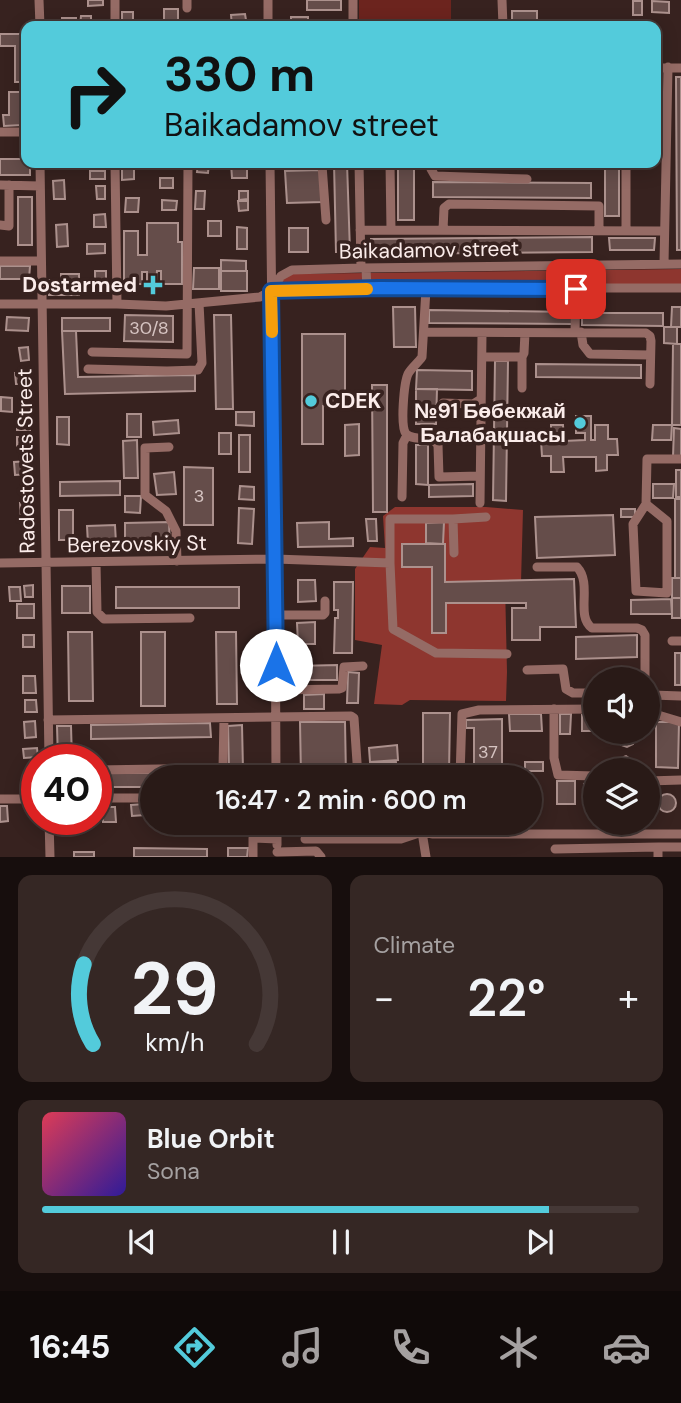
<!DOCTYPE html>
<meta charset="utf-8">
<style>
:root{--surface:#291a17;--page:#352724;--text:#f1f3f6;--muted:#a5a1a1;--line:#453836;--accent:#53cbdb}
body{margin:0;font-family:"DM Sans",sans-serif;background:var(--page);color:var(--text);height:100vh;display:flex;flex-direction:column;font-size:26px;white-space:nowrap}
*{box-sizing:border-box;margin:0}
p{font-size:23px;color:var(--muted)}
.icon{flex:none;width:38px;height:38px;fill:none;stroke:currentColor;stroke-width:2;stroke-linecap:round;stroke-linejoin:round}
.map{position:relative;height:857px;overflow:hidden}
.side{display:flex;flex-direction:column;gap:18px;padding:18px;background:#170e0d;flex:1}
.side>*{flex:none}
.top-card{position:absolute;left:21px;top:21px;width:640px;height:147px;border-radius:14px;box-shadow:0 4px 18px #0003,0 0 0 2px var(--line);background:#53cbdb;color:#111;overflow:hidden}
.controls{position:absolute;left:583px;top:667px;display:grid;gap:14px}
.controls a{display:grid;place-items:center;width:77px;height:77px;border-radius:50%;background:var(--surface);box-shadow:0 4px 18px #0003,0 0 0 2px var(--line);font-size:35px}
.speed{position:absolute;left:21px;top:744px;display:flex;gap:14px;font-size:35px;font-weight:700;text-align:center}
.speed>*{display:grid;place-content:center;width:91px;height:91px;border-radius:50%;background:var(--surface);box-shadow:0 4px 18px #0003,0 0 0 2px var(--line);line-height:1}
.speed .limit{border:10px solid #d22;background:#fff;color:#111}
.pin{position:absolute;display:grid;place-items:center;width:60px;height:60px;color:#fff;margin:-30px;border-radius:14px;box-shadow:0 4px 10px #0006}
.me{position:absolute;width:77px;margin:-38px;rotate:0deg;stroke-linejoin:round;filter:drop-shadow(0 0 5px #0008)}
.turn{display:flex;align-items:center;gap:24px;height:147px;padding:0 28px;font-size:32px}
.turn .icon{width:91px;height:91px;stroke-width:2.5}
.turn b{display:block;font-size:49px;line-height:60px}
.big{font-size:52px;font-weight:600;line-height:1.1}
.side .card{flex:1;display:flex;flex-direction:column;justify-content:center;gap:10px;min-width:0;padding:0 24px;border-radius:14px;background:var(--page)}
.side .dial{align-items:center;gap:0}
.dial svg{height:182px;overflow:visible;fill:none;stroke:var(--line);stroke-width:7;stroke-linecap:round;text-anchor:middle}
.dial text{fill:var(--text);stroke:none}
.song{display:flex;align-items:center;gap:21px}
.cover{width:84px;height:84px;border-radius:10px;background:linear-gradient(135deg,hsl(350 70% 55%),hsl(250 70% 35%))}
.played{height:7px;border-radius:4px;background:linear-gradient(90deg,var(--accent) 85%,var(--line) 85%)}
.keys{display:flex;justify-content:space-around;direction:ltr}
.heat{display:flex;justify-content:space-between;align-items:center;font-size:38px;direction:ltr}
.side .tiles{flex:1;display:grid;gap:18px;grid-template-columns:1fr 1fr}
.card:last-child{grid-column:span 2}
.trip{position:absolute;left:140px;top:765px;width:402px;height:70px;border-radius:35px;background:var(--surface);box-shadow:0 4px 18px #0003,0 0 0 2px var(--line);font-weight:600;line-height:70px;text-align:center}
.dock{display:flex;height:112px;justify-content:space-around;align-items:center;background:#100a09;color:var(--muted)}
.dock .icon{width:49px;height:49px}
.dock .current{color:var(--accent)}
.dock b{font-size:32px;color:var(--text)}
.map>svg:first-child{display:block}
.green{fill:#6c241e}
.forest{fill:#8e362f}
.building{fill:#654d4a;stroke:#ac918d;stroke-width:2}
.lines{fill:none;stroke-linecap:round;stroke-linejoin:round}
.minor{stroke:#956b65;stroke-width:9}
.route-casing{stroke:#114b97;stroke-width:18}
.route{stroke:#1a73e8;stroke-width:12}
.slow{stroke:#f59e0b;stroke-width:12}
.poi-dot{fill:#53cbdb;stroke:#37221f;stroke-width:2.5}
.labels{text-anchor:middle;stroke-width:7;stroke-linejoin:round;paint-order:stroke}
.number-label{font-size:18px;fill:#d6c4c2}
.street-label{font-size:21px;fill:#fbecea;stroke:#37221f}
.poi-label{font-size:21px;font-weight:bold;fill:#fbecea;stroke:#37221f;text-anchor:end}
</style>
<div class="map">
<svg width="681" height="857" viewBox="0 0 681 857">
<rect width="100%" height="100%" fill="#37221f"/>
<!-- green -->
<path class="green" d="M359,0H451V20H359Z"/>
<!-- forest -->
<path class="forest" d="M681,269V287L275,289L287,274Z
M395,507H486L523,510L521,582L505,584L507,672L506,701L410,700L402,705L374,704L382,645L355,640V569L370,547L385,548L383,516Z"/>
<!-- building -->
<path class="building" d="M88,0H103V5L88,6Z
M307,0H341V10H307Z
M633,1H642V15H633Z
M652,1L669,2V13L652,12Z
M164,9H178V20H164Z
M512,11H537V26H512Z
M122,12H133V24H122Z
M245,14L247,26H232L231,15Z
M81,16H91V26H80Z
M291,17H308V26H291Z
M62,18H76V26H62Z
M0,34H26V82H15V46H0Z
M676,77H681V250H677Z
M9,92H22V125L4,126L3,115H9Z
M0,159H26V163H30V175H0Z
M198,163H209L208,173L197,172Z
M231,163H247V178H232Z
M334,163H347L350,252H336Z
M398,163H414V220H398Z
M605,163H619V216H605Z
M134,167V179L122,180V168Z
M320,170L322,202L287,203L285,171Z
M90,171H105V179H90Z
M160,178H173V188H160Z
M64,180L65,199H54L53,181Z
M433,182L591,183V198L433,197Z
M96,186H105V199H97Z
M196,191H205L204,209H195Z
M239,191H248V199L239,200Z
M18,197H32V245H18Z
M126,198H139L138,212H125Z
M162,200L177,201L176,210H162Z
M238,201H248V210L239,211Z
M105,214L106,227H94V215Z
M208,221H221V236H208Z
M147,223H178V242H182V284H161V271H157L156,285H147V272H142V284H124V231H138V255H147Z
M67,224L68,246L57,247L56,225Z
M237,227L247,228V249H237Z
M289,228H308V252H289Z
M592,237V252L371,254V239Z
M609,238H655L654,250H610Z
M87,244H105V253L87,254Z
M221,260L246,261V271H221Z
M0,266H30L29,279H0Z
M194,268H219V289H193Z
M95,271H106V279H95Z
M221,271H247V291H221Z
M61,274H79V295H49V280H61Z
M393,307H415L416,347H394Z
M672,307H681V327H671Z
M429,310L573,312L572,324L429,323Z
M582,313H663V326L582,325Z
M125,315L173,316V342L124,341Z
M214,315H231L233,409H216Z
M7,317L29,318L28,331L6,330Z
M62,318H110V331H62Z
M664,327H677V344L664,343Z
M62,331H76L78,377L195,375V391L65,394Z
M302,334H345V406H323V444H302Z
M673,344H681V425H672Z
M28,347L29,360L21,361L19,348Z
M495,361H508L506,501L493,500Z
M536,364L641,365V378L536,377Z
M417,370L472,371V390L416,389Z
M29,372V384H16L15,373Z
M372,385H387V512H373Z
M416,389H437L436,424H416Z
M1,397L12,398V412L1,411Z
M236,412H254V426L236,425Z
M127,414H141V437H127Z
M576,416H591V440H595V425H608V439H617L618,455H607V470L596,471V457H563L564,472H551V456H542L541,441L551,440V425H563L564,441L585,440V433H576Z
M57,417H69V445L57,444Z
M17,419H30V430H17Z
M178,420L179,433L154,435L153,422Z
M359,424V455L345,456V425Z
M653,425H672L671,440H652Z
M674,428L681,429V457H673Z
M219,433H231V454H219Z
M239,435H250V472H239Z
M17,437H30V446H17Z
M137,440L138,478H124L123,441Z
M416,445H428V485L416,484Z
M30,461L31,474L15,475L14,462Z
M184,467L213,468V525H184Z
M676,470H681V497H676Z
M174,472L176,494L157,495L154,474Z
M30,481L31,492L22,493L21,482Z
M120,481V495L60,496V482Z
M473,484V496L429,497V485Z
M653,484H674L673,498H653Z
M240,486L254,487V500L239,499Z
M125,496H141L140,513L125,512Z
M675,499H681V578H675Z
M31,502L32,520L21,521L20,503Z
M239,508L254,509L252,544L238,543Z
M621,509H635V517H621Z
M59,510H73V540H59Z
M613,515L615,555L537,558L535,517Z
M366,519H376L377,541H368Z
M169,522L170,548L125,549V523Z
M329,522V539L353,538V546L298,547L297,523Z
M444,522L443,544L426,543V523Z
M115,525L116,543L88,544L87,526Z
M23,536H32V547L23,548Z
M402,544H445V582L574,579L576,627H540V640H512V608H526V603H446V633H432V567H402Z
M672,578H681V598H672Z
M298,580H315L316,601L298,602Z
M334,582H353L352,653H334L335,618H338V610H334Z
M33,585V597H25L24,586Z
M62,586H90V613H62Z
M9,587H20L21,601H10Z
M116,587H239V608H116Z
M672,598H681V618H672Z
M671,599L672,614H631V600Z
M17,604H34V618H17Z
M315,622V644H298L297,623Z
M68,632H92L93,701H69Z
M141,632H165V706H141Z
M216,632H236L237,704H217Z
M23,635H34V647H23Z
M637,635V657L576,659V637Z
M675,653H681V685H675Z
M337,665V680H296V666Z
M348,672L359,673L358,703H347Z
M23,676H35L36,693H23Z
M324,694V709H304V695Z
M25,700H36L37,712H25Z
M423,713H450L449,773H423Z
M509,714H541L542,731H510Z
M560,714H571L570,734H560Z
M582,715L595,716L594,731H582Z
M502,719V776L474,777V728H466V720Z
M35,721L36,737L25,738L24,722Z
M300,722H345L346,777H301Z
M656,722H679L678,768L656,767Z
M210,723L211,737L91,739V725Z
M242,725L243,769H229L228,726Z
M57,726H71L72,760H58Z
M619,732H633L635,739L633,744L627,747L621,745L617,740Z
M397,745L398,760L370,762L369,748Z
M37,748L38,757L24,758L23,749Z
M626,756L633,761V770H616L615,765L618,759Z
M396,762L397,777H369L368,764Z
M525,762H543V771H525Z
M96,773H242V777H152V787H96Z
M36,776L37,786L26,787L25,777Z
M557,781H575V804H557Z
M595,783V798H585L584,784Z
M658 803a9 9 0 1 1 18 0a9 9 0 1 1-18 0Z
M144,804L145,815L132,816L131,805Z
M0,806H7L8,821L0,822Z
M102,807H115L116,822H103Z
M223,822H257V825L223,824Z
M298,822H379V830L298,829Z
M134,848L207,849V857H134Z
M228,848H248L247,857H228Z
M74,852H94V857H74Z"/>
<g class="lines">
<!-- minor -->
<path class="minor" d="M39,0L40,26
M115,0V26
M187,0V8
M268,0V26
M353,0V26
M502,0L503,26
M656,68H681
M0,132H26
M40,163L49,760
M115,163L117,304
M270,163L275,559L276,777
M316,163L322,165L326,220
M359,163L361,268
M390,163L391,230
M430,163L431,169L435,176L527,179
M626,163V230
M0,185L40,186
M0,225L9,226V185
M360,230L664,231
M443,230L444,208L449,204L599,206V230
M0,261H40
M664,264L668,67
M366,268L367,289
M426,289L422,357C418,363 411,368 408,374C404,383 400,426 406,434C412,440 425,438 433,439L438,445L439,477L480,476
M272,290L281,276L292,270L361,268L681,264
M0,304H117L166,306L260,297L271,291L379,288H681
M424,332L646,333L650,336L651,341L650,384
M575,332L576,289
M581,332L583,345L590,354L650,355
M92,352L187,354L188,163
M482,357H522L524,353L525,333
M88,369L167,371L198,370L202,363L199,303
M522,388V357
M443,403L473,404L481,399
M169,447L145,448V495L166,511L176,531L177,561
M402,497L403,443L407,435
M480,503L482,334
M646,504L667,521V593L636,591L633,524L646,504L647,459H681
M453,519L486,517
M0,563L275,559L390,563L393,629L436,653L507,654
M96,563L97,612L104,619L190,618
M390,563V519H453L454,553
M537,567H577C593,584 575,616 592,628H637L642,630L645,635V679
M276,615H323L325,613V601
M672,641H681
M527,670L563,669L566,689L573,693H595
M276,690L339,689L342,688L344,667L363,666
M648,693L652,695L681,696
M554,709V758L558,775L595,776
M648,712L681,722
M48,720L351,716L354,718L358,777
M96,770L223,768L224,718
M460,777L462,714L479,710L595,709
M648,781L681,780
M96,798H152
M0,799H37
M49,819L50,857
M277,822V845
M407,822L422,832L433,834H681
M305,839H401L422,832L426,857
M555,849L658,847
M277,852L316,851L321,857
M253,857V838L277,839
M658,857V847H681"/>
</g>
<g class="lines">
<!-- route casing -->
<g class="route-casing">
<path id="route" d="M276,665L271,291L379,288L576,289"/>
</g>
<!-- route -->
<use href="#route" class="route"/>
<!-- slow -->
<path class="slow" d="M272,332L271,291L367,289"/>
</g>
<!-- markers -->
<g class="poi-dot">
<path d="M149.5 274.5h7v7h7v7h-7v7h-7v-7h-7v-7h7z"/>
<circle cx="311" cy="401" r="7"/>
<circle cx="580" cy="423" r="7"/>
</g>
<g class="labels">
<!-- number labels -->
<g class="number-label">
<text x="149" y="334">30/8</text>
<text x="199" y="502">3</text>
<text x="488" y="758">37</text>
</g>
<!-- street labels -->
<g class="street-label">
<text transform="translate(429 250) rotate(-1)" y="7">Baikadamov street</text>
<text transform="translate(26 461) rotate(-91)" y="7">Radostovets Street</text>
<text transform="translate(137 544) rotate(-1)" y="7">Berezovskiy St</text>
</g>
<!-- poi labels -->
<g class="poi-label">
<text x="137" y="292">Dostarmed</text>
<text x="325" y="408" text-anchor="start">CDEK</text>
<text x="566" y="418">№91 Бөбекжай<tspan x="566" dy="24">Балабақшасы</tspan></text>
</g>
</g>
</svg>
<div class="controls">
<a><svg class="icon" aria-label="sound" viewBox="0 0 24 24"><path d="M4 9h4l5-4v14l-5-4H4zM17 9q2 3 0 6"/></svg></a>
<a><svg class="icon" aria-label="layers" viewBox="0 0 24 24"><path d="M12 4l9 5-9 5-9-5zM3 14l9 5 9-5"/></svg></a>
</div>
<div class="speed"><div class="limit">40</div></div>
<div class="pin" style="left:576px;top:289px;background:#d93025"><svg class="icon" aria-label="arrive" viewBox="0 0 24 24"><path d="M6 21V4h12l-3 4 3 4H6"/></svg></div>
<svg class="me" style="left:276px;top:665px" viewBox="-20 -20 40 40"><circle r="19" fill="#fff"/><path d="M0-13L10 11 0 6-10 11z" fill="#1a73e8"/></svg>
<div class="trip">16:47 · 2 min · 600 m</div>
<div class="top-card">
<div class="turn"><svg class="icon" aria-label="right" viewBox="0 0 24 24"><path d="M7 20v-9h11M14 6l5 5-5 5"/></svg><div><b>330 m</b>Baikadamov street</div></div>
</div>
</div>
<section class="side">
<div class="tiles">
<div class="card dial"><svg viewBox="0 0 100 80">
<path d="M14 69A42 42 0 1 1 86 69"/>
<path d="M14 69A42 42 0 0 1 10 34" stroke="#53cbdb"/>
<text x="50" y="56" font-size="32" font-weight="700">29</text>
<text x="50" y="72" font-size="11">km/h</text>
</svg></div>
<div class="card"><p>Climate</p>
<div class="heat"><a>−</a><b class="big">22°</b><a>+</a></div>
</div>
<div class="card">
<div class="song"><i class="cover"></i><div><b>Blue Orbit</b><p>Sona</p></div></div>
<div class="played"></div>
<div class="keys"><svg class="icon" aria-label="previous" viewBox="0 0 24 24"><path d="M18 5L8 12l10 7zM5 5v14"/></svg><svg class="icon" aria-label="pause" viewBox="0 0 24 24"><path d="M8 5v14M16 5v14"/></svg><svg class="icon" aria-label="next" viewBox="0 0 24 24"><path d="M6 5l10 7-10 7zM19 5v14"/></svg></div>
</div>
</div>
</section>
<nav class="dock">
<b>16:45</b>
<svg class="icon current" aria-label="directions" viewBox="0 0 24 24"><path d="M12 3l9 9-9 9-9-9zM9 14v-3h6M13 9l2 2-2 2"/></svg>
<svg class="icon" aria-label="music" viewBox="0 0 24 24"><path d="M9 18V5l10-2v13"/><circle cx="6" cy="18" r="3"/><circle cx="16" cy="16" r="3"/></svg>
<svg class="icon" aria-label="phone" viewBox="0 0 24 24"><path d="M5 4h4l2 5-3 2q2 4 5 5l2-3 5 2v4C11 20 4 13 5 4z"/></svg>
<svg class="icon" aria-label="climate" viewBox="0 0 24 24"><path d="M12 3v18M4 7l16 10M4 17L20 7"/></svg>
<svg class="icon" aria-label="car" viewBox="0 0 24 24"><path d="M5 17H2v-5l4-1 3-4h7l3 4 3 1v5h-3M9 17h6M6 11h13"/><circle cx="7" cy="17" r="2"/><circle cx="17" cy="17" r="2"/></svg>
</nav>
